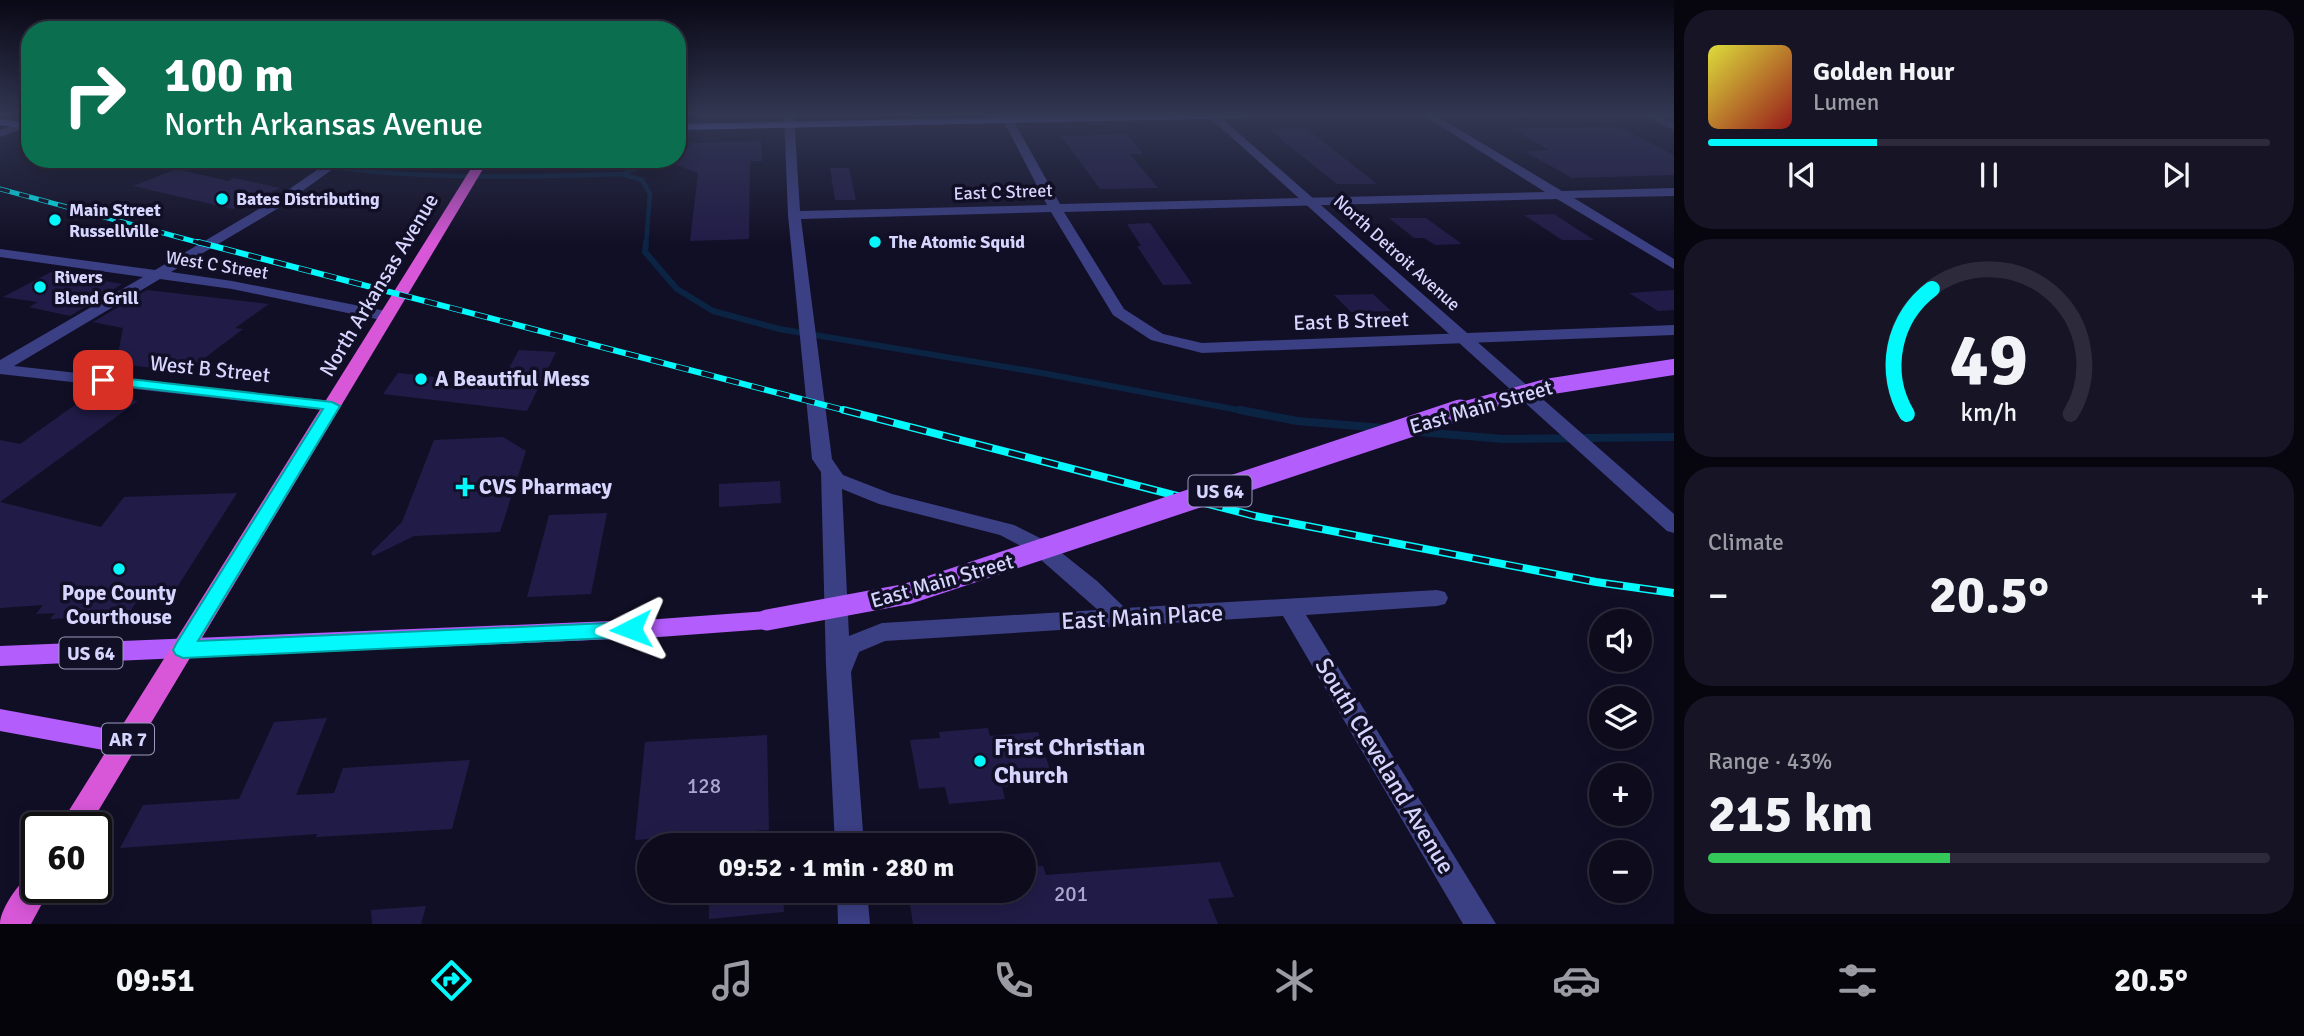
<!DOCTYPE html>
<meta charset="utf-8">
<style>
:root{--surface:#0d0b1c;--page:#161425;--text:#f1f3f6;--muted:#9a9ba3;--line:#2d2b3b;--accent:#03f9fc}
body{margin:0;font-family:Signika,sans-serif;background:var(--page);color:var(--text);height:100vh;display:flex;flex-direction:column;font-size:26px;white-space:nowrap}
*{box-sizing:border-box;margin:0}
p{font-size:23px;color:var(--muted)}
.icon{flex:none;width:38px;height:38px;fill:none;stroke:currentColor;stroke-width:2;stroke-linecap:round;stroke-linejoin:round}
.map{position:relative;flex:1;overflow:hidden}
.sheet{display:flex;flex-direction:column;gap:10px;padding:10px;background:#07060f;width:630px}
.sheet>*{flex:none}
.guide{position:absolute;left:21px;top:21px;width:665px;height:147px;border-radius:28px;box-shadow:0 4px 18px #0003,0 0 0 2px var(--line);background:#0b6e4f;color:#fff;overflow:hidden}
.fabs{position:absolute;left:1589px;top:609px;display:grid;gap:14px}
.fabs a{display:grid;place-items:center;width:63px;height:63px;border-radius:50%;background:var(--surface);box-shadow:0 4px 18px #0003,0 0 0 2px var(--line);font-size:35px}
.speed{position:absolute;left:21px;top:812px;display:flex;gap:14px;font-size:35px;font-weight:700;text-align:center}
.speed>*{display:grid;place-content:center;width:91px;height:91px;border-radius:50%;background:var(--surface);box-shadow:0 4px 18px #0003,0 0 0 2px var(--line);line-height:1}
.speed .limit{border:4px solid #111;border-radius:10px;background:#fff;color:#111}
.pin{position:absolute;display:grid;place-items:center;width:60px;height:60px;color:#fff;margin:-30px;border-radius:14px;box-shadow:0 4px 10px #0006}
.me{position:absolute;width:77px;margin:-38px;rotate:267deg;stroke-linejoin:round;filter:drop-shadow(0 0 5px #0008)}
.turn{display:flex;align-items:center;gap:24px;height:147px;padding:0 28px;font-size:32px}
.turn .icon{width:91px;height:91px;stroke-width:2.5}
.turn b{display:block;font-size:49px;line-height:60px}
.big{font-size:52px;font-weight:700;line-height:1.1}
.sheet .card{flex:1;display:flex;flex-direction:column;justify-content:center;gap:10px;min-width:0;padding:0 24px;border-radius:28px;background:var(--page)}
.sheet .dial{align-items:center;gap:0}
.dial svg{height:182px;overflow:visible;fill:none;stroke:var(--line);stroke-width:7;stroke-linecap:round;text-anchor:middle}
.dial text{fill:var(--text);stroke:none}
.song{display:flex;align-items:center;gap:21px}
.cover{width:84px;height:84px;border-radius:10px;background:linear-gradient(135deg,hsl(60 70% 55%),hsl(0 70% 35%))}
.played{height:7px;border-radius:4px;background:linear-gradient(90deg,var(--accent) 30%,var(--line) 30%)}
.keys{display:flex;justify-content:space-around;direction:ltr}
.heat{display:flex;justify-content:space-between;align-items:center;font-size:38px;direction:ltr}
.charge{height:10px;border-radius:5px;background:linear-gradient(90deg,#34c759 43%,var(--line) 0)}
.trip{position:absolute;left:637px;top:833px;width:399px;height:70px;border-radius:35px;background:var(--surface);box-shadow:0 4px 18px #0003,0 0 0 2px var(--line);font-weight:700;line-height:70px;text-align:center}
.dock{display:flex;height:112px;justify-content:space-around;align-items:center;background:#05040b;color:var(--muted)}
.dock .icon{width:49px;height:49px}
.dock .current{color:var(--accent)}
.dock b{font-size:32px;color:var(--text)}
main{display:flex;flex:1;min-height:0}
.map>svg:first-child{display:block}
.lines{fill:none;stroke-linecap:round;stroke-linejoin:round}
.stream-far2{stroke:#0b2444;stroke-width:4.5}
.stream-far1{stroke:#0b2444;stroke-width:6}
.stream{stroke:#0b2444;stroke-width:8}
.building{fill:#211c47}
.minor{fill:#3b3f84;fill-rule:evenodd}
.tertiary{fill:#3b3f84;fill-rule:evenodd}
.secondary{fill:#6d76fd;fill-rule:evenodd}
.primary{fill:#b35dfd;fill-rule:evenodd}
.trunk{fill:#d857d8;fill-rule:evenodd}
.rail-far2-casing{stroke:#03f9fc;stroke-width:5}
.rail-far1-casing{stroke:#03f9fc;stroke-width:6}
.rail-casing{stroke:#03f9fc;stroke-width:8}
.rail-far2{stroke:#110f26;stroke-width:3.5;stroke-dasharray:10;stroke-linecap:butt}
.rail-far1{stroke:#110f26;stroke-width:4.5;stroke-dasharray:13;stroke-linecap:butt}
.rail{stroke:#110f26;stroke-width:5;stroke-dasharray:17;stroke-linecap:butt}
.primary-bridge-far1{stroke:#b35dfd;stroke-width:16}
.primary-bridge{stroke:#b35dfd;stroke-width:21}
.route{fill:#03f9fc;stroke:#02a2a4;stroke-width:2}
.poi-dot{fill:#03f9fc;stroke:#110f26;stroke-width:2.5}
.labels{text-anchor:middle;stroke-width:7;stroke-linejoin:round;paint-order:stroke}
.far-street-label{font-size:18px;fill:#d6d5fe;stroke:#110f26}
.far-poi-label{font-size:18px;font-weight:bold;fill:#d6d5fe;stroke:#110f26;text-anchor:start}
.shield{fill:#110f26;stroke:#9b9abd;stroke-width:2}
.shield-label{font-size:19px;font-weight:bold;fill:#d6d5fe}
.street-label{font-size:21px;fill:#d6d5fe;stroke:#110f26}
.poi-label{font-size:21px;font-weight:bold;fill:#d6d5fe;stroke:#110f26;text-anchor:start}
.near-number-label{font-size:21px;fill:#a9a7d0}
.near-street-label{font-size:24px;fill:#d6d5fe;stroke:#110f26}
.near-poi-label{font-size:24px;font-weight:bold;fill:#d6d5fe;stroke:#110f26;text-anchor:start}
</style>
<main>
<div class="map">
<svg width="1674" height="924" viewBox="0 0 1674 924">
<rect width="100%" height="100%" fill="#110f26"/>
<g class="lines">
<!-- stream-far2 -->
<path class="stream-far2" d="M677,134L707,115
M278,159C392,180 506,178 622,174L642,180L650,194L646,244
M622,174L646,165L651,159"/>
<!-- stream-far1 -->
<path class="stream-far1" d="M646,242L645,252L677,289L713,311L779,329L1042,373L1249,412"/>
<!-- stream -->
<path class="stream" d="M1240,410L1297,421L1383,428
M1420,432L1503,439L1674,437"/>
</g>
<!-- building -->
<path class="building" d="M1617,126L1674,155V175L1572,178L1524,151L1549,150L1510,128Z
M1306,128L1377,184H1337L1268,129Z
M1126,134L1143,154H1130L1158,188L1100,189L1061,136Z
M761,141L762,161H750L749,239L690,241L698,173L671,163L691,143Z
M830,168H849L856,200H835Z
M177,169L228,181L234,178L280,188L233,209L133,186Z
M1554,214L1594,240H1562L1524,215Z
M1389,218H1426L1462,244L1435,245L1424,238H1414Z
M1150,223L1192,284L1163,285L1137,246H1141L1127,224Z
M51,272L83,277L122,284L70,316L29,307L38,302L3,297Z
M147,290L269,304L235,328L243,329L190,369L182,366L177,370L116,364L123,328L93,322Z
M1674,290V310L1658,311L1629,293Z
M1373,294L1391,311L1351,312L1334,295Z
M519,350L556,352L527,411L383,394L398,373L500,384Z
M89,395L138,401L0,502V440L20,444Z
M503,437L526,451L500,532L414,536L373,556L371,553L402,522L434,440Z
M780,481L781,503L719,507V484Z
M237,493L169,600L137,601L131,610H114L109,616L50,619L55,613L36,614L43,605L0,608V502L101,527L124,497Z
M607,513L591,594L527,597L549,515Z
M327,718L296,795L334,793L343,768L470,760L452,829L316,837L317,834L120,848L143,805L239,799L274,722Z
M988,728L990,736L1038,732L1054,783L1002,787L1005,799L949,804L945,787L919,789L910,740L940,738L939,732Z
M767,735L769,830L635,840L645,742Z
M1220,862L1234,897L1208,899L1218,924H913L908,891H1024V867L1043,866L1046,875Z
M709,891H783L784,912L709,919Z
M426,906L421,924H372L371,910Z"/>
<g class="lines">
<!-- minor -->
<path class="minor" d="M784,115H794L800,211L1047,205L1003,120L1008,117L1013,120L1060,204L1545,192L1423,115H1435L1562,191L1674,188V196L1574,198L1674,259V269L1557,199L1064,212L1124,309L1163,334L1202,343L1674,325V335L1202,353L1151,340L1113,315L1051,212L801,219L832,459L843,475L892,494L1014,525L1048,542L1097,581L1125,608L1437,590L1445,592L1448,598L1445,604L1437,606L1306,615L1496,924H1463L1283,616L885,641L859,652L851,672L864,845H835L826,666L821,472L812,459L788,215ZM842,489L879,504L1000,535L1032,552L1098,610L882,623L849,636Z
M1641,115H1654L1674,123V130Z
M333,159H347L277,209L171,272L232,281L386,311L394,316L391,319L386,321L232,289L160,279L14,366L332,401L338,402L341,406L338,410L332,411L0,374V360L143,277L0,257V249L155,270L269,203Z
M837,891H867L870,924H838Z"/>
<!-- tertiary -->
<path class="tertiary" d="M1207,115H1218L1674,514V533L1667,531Z
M30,119V126L0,137V130Z"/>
<!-- secondary -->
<path class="secondary" d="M1117,115H1251L1246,118L677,130V124Z
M0,119L30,123V129L0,125Z"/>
<!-- primary -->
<path class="primary" d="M767,611L775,614L779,620L775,626L767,629L659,637L0,666V646L659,619Z
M0,709L125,732L134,735L138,743L134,751L125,754L0,731Z"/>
<!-- trunk -->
<path class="trunk" d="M477,159H489L88,828H58Z
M37,870V887H51L31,924H0C0,908 23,876 37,870Z"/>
<!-- rail-far2 casing -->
<g class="rail-far2-casing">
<path id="rail-far2" d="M0,189L204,244"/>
</g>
<!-- rail-far1 casing -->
<g class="rail-far1-casing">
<path id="rail-far1" d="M198,242L851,412"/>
</g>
<!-- rail casing -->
<g class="rail-casing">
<path id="rail" d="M844,410L1255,516L1596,582L1674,593"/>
</g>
<!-- rail-far2 -->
<use href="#rail-far2" class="rail-far2"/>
<!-- rail-far1 -->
<use href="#rail-far1" class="rail-far1"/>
<!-- rail -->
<use href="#rail" class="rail"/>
<!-- primary-bridge-far1 -->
<path class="primary-bridge-far1" d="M1455,412L1546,387L1674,367"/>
<!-- primary-bridge -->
<path class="primary-bridge" d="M767,620L907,594L1460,410"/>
</g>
<!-- sky -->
<linearGradient id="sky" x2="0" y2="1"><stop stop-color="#090815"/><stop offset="0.47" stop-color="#323752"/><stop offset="1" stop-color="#323752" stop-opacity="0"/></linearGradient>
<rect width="1674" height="244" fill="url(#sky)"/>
<!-- route -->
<path class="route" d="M103,376L332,402L340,406L198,641L631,622L638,624L641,629L638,634L631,637L183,658L176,655L173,650L176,644L323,409L98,383V377Z"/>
<!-- markers -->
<g class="poi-dot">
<circle cx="222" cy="199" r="7"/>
<circle cx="55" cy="220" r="7"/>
<circle cx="875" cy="242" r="7"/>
<circle cx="40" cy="287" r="7"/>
<circle cx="421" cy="379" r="7"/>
<path d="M461.5 476.5h7v7h7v7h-7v7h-7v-7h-7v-7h7z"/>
<circle cx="119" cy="569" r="7"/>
<circle cx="980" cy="761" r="7"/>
</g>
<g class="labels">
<!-- far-street labels -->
<g class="far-street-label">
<text transform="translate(1003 192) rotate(-2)" y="6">East C Street</text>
<text transform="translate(1397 253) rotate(42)" y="6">North Detroit Avenue</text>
<text transform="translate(217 265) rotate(9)" y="6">West C Street</text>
</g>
<!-- far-poi labels -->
<g class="far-poi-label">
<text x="236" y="205">Bates Distributing</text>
<text x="69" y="216">Main Street<tspan x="69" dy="21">Russellville</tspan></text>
<text x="889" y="248">The Atomic Squid</text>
<text x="54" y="283">Rivers<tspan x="54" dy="21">Blend Grill</tspan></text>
</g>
<!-- shield labels -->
<g class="shield">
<rect x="1188.5" y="475.5" width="63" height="31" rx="5"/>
<rect x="59.5" y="637.5" width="63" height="31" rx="5"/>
<rect x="102" y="723.5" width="52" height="31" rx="5"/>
</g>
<g class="shield-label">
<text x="1220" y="498">US 64</text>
<text x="91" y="660">US 64</text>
<text x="128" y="746">AR 7</text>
</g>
<!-- street labels -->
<g class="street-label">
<text transform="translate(379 285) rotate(-59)" y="7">North Arkansas Avenue</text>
<text transform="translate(1351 321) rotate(-2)" y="7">East B Street</text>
<text transform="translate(210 369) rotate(6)" y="7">West B Street</text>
<text transform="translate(1481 407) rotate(-16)" y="7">East Main Street</text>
<text transform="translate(942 581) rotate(-16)" y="7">East Main Street</text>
</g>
<!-- poi labels -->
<g class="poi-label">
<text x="435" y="386">A Beautiful Mess</text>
<text x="479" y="494">CVS Pharmacy</text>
<text x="119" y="600" text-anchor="middle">Pope County<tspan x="119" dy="24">Courthouse</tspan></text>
</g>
<!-- near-number labels -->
<g class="near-number-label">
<text x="704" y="793">128</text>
<text x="1071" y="901">201</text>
</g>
<!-- near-street labels -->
<g class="near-street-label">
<text transform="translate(1142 617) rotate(-3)" y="8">East Main Place</text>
<text transform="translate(1385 766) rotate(59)" y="8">South Cleveland Avenue</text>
</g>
<!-- near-poi labels -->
<g class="near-poi-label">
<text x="994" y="755">First Christian<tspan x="994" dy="28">Church</tspan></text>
</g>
</g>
</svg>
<div class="fabs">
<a><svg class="icon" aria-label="sound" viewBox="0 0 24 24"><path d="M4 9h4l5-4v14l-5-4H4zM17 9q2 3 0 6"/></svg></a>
<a><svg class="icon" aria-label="layers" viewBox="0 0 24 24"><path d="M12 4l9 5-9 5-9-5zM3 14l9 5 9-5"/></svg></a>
<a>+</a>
<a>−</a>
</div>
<div class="speed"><div class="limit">60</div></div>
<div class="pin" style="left:103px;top:380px;background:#d93025"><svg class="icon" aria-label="arrive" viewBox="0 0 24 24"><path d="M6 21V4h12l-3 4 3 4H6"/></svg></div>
<svg class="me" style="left:631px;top:629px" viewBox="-20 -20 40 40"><path d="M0-17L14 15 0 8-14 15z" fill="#03f9fc" stroke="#fff" stroke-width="4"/></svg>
<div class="trip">09:52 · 1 min · 280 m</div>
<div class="guide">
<div class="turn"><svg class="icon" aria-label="right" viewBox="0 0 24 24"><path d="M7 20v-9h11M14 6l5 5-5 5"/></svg><div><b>100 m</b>North Arkansas Avenue</div></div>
</div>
</div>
<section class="sheet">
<div class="card">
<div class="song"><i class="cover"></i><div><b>Golden Hour</b><p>Lumen</p></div></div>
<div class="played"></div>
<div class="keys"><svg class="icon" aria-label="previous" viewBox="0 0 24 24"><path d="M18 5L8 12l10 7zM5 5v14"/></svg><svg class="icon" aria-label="pause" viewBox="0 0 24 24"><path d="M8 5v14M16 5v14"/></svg><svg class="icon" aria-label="next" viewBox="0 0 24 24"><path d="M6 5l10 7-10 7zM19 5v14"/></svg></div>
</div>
<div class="card dial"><svg viewBox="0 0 100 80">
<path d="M14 69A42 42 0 1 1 86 69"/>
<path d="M14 69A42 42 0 0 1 25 14" stroke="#03f9fc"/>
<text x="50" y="56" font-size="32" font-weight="700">49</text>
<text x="50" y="72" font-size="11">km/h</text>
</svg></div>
<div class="card"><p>Climate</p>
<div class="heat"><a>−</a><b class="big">20.5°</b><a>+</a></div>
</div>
<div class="card"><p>Range · 43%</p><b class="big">215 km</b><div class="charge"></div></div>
</section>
</main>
<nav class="dock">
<b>09:51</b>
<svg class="icon current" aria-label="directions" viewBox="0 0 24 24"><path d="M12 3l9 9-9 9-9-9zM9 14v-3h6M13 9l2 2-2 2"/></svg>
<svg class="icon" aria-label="music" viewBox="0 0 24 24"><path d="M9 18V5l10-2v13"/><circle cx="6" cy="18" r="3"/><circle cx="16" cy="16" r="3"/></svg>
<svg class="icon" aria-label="phone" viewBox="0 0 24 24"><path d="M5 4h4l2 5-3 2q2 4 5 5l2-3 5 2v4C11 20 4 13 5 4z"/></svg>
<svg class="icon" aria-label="climate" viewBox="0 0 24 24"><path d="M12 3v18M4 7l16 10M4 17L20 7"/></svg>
<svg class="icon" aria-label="car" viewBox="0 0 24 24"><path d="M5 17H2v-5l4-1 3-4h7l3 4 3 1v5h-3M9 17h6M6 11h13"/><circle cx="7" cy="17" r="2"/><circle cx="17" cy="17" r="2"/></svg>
<svg class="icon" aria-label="filters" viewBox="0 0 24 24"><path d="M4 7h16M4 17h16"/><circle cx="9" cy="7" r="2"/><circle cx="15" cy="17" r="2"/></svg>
<b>20.5°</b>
</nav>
